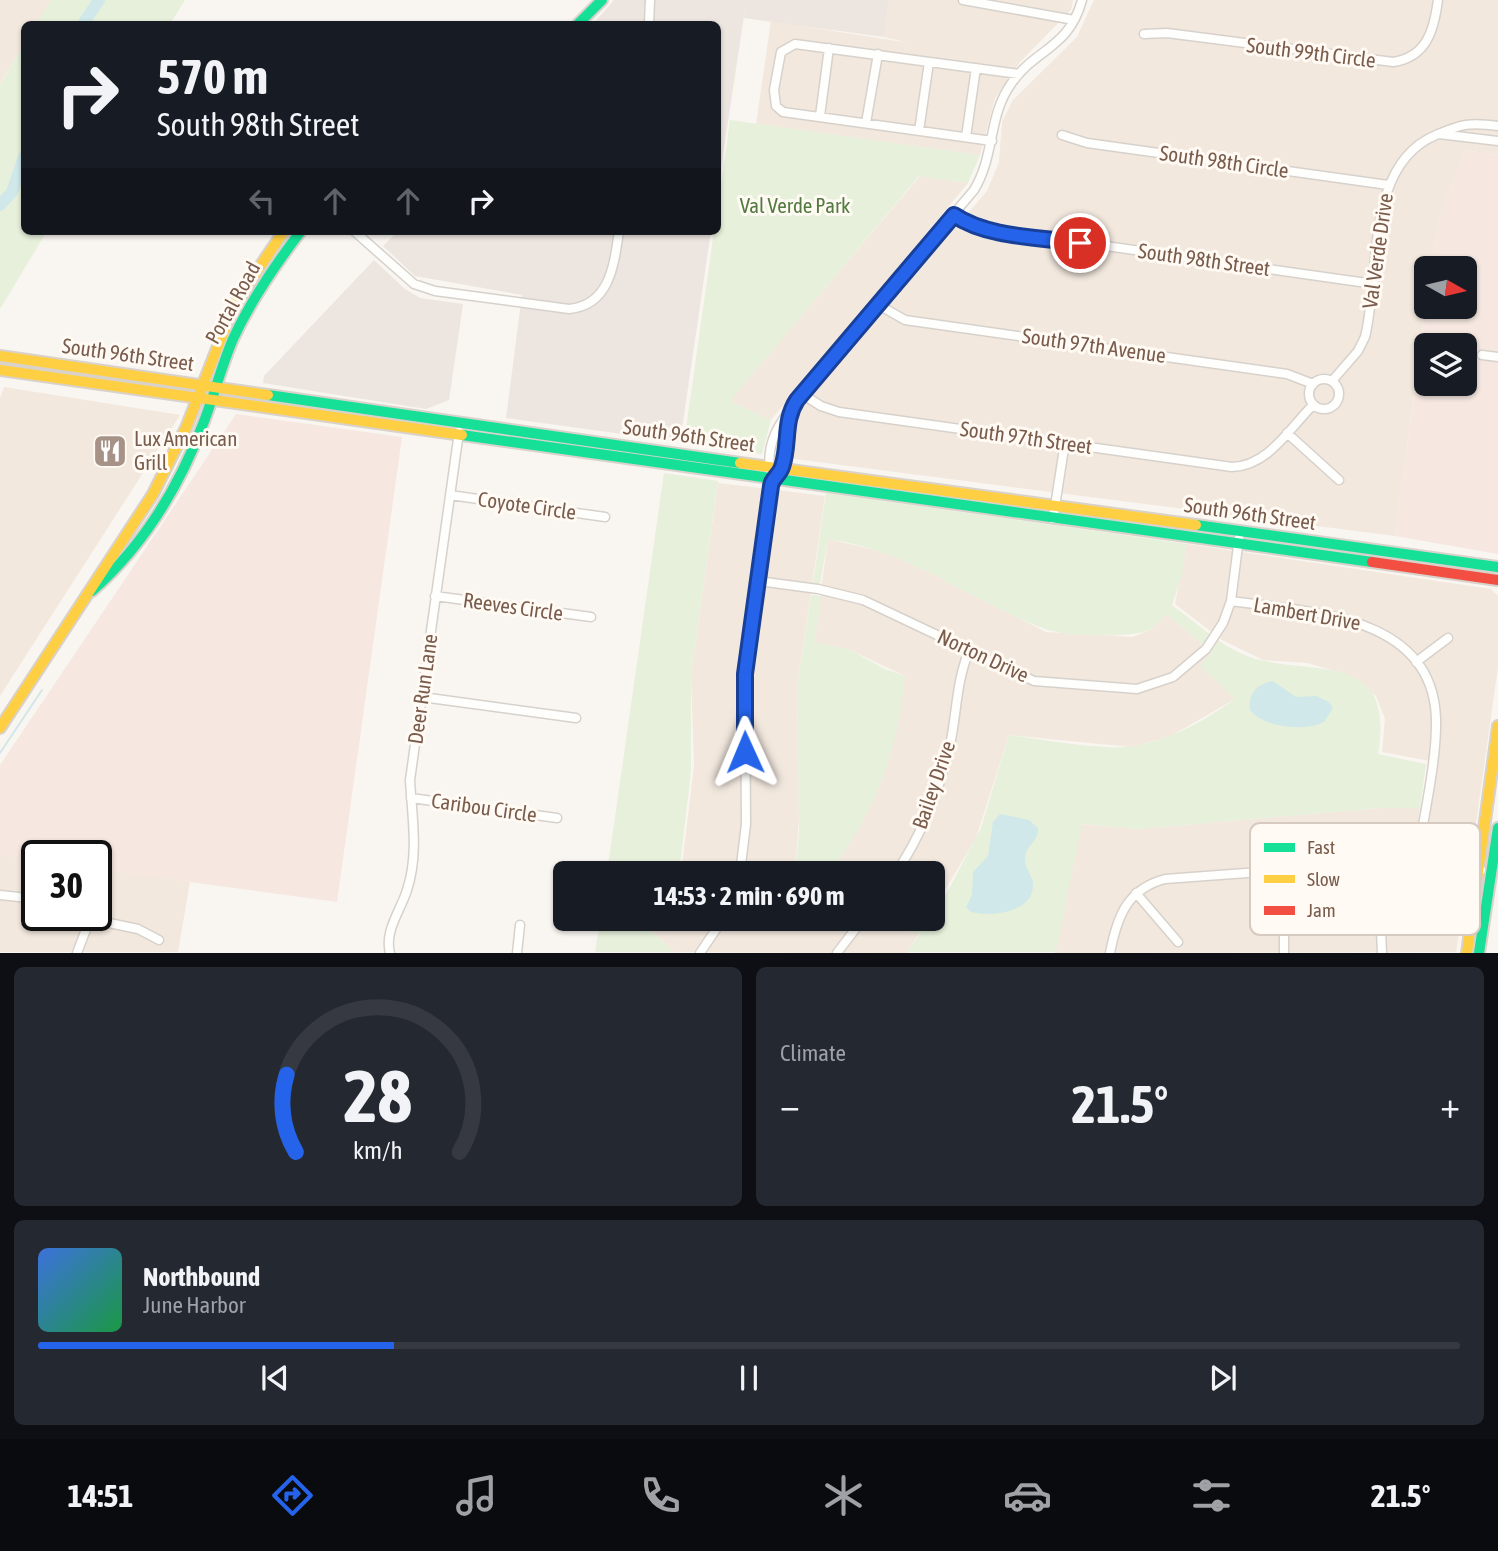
<!DOCTYPE html>
<meta charset="utf-8">
<style>
:root{--surface:#171b24;--page:#242831;--text:#f1f3f6;--muted:#9ea1a6;--line:#363941;--accent:#2563eb}
body{margin:0;font-family:"Asap Condensed",sans-serif;background:var(--page);color:var(--text);height:100vh;display:flex;flex-direction:column;font-size:26px;white-space:nowrap}
*{box-sizing:border-box;margin:0}
p{font-size:23px;color:var(--muted)}
.icon{flex:none;width:38px;height:38px;fill:none;stroke:currentColor;stroke-width:2;stroke-linecap:round;stroke-linejoin:round}
.map{position:relative;height:953px;overflow:hidden}
.sheet{display:flex;flex-direction:column;gap:14px;padding:14px;background:#0d0f14;flex:1}
.sheet>*{flex:none}
.top-card{position:absolute;left:21px;top:21px;width:700px;height:214px;border-radius:10px;box-shadow:0 2px 5px #0004;background:#171b24;color:var(--text);overflow:hidden}
.needle{width:46px;rotate:98deg}
.fabs{position:absolute;left:1414px;top:256px;display:grid;gap:14px}
.fabs a{display:grid;place-items:center;width:63px;height:63px;border-radius:10px;background:var(--surface);box-shadow:0 2px 5px #0004;font-size:35px}
.speed{position:absolute;left:21px;top:840px;display:flex;gap:14px;font-size:35px;font-weight:700;text-align:center}
.speed>*{display:grid;place-content:center;width:91px;height:91px;border-radius:50%;background:var(--surface);box-shadow:0 2px 5px #0004;line-height:1}
.speed .limit{border:4px solid #111;border-radius:10px;background:#fff;color:#111}
.pin{position:absolute;display:grid;place-items:center;width:60px;height:60px;color:#fff;margin:-30px;border:4px solid #fff;border-radius:50%;box-shadow:0 2px 7px #0007}
.me{position:absolute;width:77px;margin:-38px;rotate:359deg;stroke-linejoin:round;filter:drop-shadow(0 0 5px #0008)}
.turn{display:flex;align-items:center;gap:24px;height:147px;padding:0 21px;font-size:32px}
.turn .icon{width:91px;height:91px;stroke-width:2.5}
.turn b{display:block;font-size:49px;line-height:60px}
.lanes{display:flex;align-items:center;height:66px;padding:0 21px;background:#0003;justify-content:center;gap:35px;direction:ltr}
.lanes .off{opacity:.35}
.big{font-size:52px;font-weight:700;line-height:1.1}
.sheet .tile{flex:1;display:flex;flex-direction:column;justify-content:center;gap:10px;min-width:0;padding:0 24px;border-radius:10px;background:var(--page)}
.sheet .dial{align-items:center;gap:0}
.dial svg{height:182px;overflow:visible;fill:none;stroke:var(--line);stroke-width:7;stroke-linecap:round;text-anchor:middle}
.dial text{fill:var(--text);stroke:none}
.song{display:flex;align-items:center;gap:21px}
.cover{width:84px;height:84px;border-radius:10px;background:linear-gradient(135deg,hsl(220 70% 55%),hsl(140 70% 35%))}
.played{height:7px;border-radius:4px;background:linear-gradient(90deg,var(--accent) 25%,var(--line) 25%)}
.keys{display:flex;justify-content:space-around;direction:ltr}
.heat{display:flex;justify-content:space-between;align-items:center;font-size:38px;direction:ltr}
.sheet .tiles{flex:1;display:grid;gap:14px;grid-template-columns:1fr 1fr}
.tile:last-child{grid-column:span 2}
.trip{position:absolute;left:553px;top:861px;width:392px;height:70px;border-radius:10px;background:var(--surface);box-shadow:0 2px 5px #0004;font-weight:700;line-height:70px;text-align:center}
.tab-bar{display:flex;height:112px;justify-content:space-around;align-items:center;background:#090b0e;color:var(--muted)}
.tab-bar .icon{width:49px;height:49px}
.tab-bar .current{color:var(--accent)}
.tab-bar b{font-size:32px;color:var(--text)}
.map>svg:first-child{display:block}
.residential{fill:#f2e8de}
.commercial{fill:#f6e8e1;fill-rule:evenodd}
.industrial{fill:#ede5e0}
.green{fill:#e7f0db}
.water{fill:#d0e8ea}
.lines{fill:none;stroke-linecap:round;stroke-linejoin:round}
.stream{stroke:#d0e8ea;stroke-width:2}
.river{stroke:#d0e8ea;stroke-width:12}
.street-casing{stroke:#d7d1cb;stroke-width:11}
.fast-casing{stroke:#d9d2cb;stroke-width:14}
.slow-casing{stroke:#d9d2cb;stroke-width:14}
.jam-casing{stroke:#d9d2cb;stroke-width:14}
.street{stroke:#fefefd;stroke-width:8}
.fast{stroke:#16e098;stroke-width:10}
.slow{stroke:#ffcf43;stroke-width:10}
.jam{stroke:#f24e42;stroke-width:10}
.route-casing{stroke:#184099;stroke-width:18}
.route{stroke:#2563eb;stroke-width:12}
.labels{text-anchor:middle;stroke-width:6;stroke-linejoin:round;paint-order:stroke}
.street-label{font-size:21px;fill:#7a5c4d;stroke:#fffaf3}
.park-label{font-size:21px;fill:#537a41;stroke:#fffaf3}
.poi-label{font-size:21px;fill:#7a5c4d;stroke:#fffaf3;text-anchor:start}
.key{fill:#fffaf3;stroke:#d7cbc1;stroke-width:2}
.key-label{font-size:19px;fill:#7a5c4d}
</style>
<div class="map">
<svg width="1498" height="953" viewBox="0 0 1498 953">
<rect width="100%" height="100%" fill="#f9f5f0"/>
<!-- residential -->
<path class="residential" d="M0,0H51L36,24H24V44L0,84Z
M889,0H1073L1071,10L1020,62L995,98L980,155L756,124L771,21L909,43L884,37Z
M1094,0H1498V155L1465,150L1437,225L1431,268H1426V303L1395,536L787,458L794,416L987,191L999,162L1002,122L1013,100L1077,37Z
M920,176L968,183L771,420L729,401Z
M4,387L180,415L0,696V398Z
M718,483L825,496L797,688L799,816L795,873H681L694,766L691,674Z
M828,539L893,554L1046,632L1133,637L1150,630L1166,614L1212,652L1201,666L1235,699L1169,737L1131,747L1009,735L976,838L933,910V873H830L905,676L850,650L814,642Z
M1187,544L1491,589L1498,596V667L1470,866L1424,857L1435,762L1382,752L1385,719L1376,696L1346,674L1307,663L1263,660L1222,640L1175,604Z
M1382,808H1420L1412,859L1469,872L1456,952L1055,953L1081,824L1136,829Z
M0,851L37,857V915H96V867L190,882L178,952H0Z
M656,919H822L851,924L855,919H928L907,953L674,952L648,928Z"/>
<!-- commercial -->
<path class="commercial" d="M1465,150L1498,155V554L1395,536L1426,304L1465,306V268H1431L1437,225ZM1426,345H1465V383H1426Z
M236,414L402,437L337,902L96,869V856H37V860L0,855V765Z"/>
<!-- industrial -->
<path class="industrial" d="M614,0H889L884,37L744,18L745,9L718,188V24H593Z
M398,231H711L680,442L506,418L522,295L415,276L383,246Z
M374,260L405,289L420,298L463,304L449,400L426,409L263,383L264,376Z"/>
<!-- green -->
<path class="green" d="M51,0H185L170,24H36Z
M24,44V231H47L0,309V85Z
M730,120L980,155L968,183L919,176L730,401L771,420L762,454L684,443L714,231H718V208Z
M664,473L718,481L691,674V772L679,873H607Z
M826,493L1187,544L1181,578L1172,605C1193,620 1215,641 1238,652C1301,683 1397,640 1378,754L1426,764L1420,808H1382L1136,829L1082,824L1056,952H907L920,934L865,919H933L981,828L1009,735C1040,739 1104,751 1133,746C1171,740 1204,721 1235,699L1200,666L1212,652L1166,614C1161,619 1156,626 1151,629C1135,639 1062,636 1045,629C971,601 909,550 828,539L820,584L813,583Z
M811,595L821,596L815,642L850,650L885,669L905,676C898,753 875,811 830,873H795L799,831L797,688Z
M600,919H657L649,929L674,952H595Z"/>
<!-- water -->
<path class="water" d="M1273,681L1296,697L1316,696L1329,702L1333,708L1324,722C1306,732 1264,728 1250,710C1248,693 1257,684 1273,681Z
M1000,814L1029,820L1038,828C1039,841 1026,845 1025,857C1024,868 1032,874 1033,883C1035,913 991,917 971,912L966,907L972,895L973,872L988,856L993,822Z"/>
<g class="lines">
<!-- stream -->
<path class="stream" d="M0,753L42,690"/>
<!-- river -->
<path class="river" d="M83,24L99,0
M0,205L12,192L24,157"/>
<!-- street casing -->
<g class="street-casing">
<path id="street" d="M963,0L1074,20
M649,24L650,0
M1144,34L1167,33L1393,62C1427,57 1434,30 1438,0
M820,116L829,48
M866,123L878,54
M919,131L929,62
M1439,134L1498,141
M1062,135L1087,143L1388,185
M966,137L976,68
M992,141L783,112L776,106L774,90L781,52L795,44L1019,74
M954,215L973,226L993,230L1374,284
M354,231L414,284L435,291L569,309C610,305 614,265 619,231
M877,304L905,320L1287,374L1313,384
M1482,355L1498,357
M1309 394a15 15 0 1 1 30 0a15 15 0 1 1-30 0Z
M1332,381L1358,351L1365,337C1381,273 1364,165 1436,135C1461,124 1470,122 1498,126
M802,394L821,406L839,412L1232,467C1268,466 1289,429 1313,405
M1287,433L1339,480
M779,473L784,461L788,414
M450,495L605,517
M1053,519L1065,442
M758,581L818,589L863,600L1034,681L1137,689L1173,677L1206,649L1223,623L1231,601L1239,538
M435,596L591,617
M1231,601C1307,612 1433,613 1436,719C1437,762 1423,818 1417,862
M1416,662L1448,638
M422,697L576,718
M411,798L557,818
M1378,862L1382,953
M1284,869V953
M740,873L746,824L745,674L772,480C762,444 781,420 802,394L974,190C995,156 988,116 1011,84C1034,49 1069,49 1082,0
M896,873C921,835 940,790 950,745C957,713 956,682 969,651
M1136,893L1178,942
M0,895L37,899
M85,915L90,919L138,929L159,940
M1378,917H1422L1449,922
M77,953L90,919
M390,953C384,931 401,910 407,890C419,854 412,817 410,780L459,432
M517,953L520,925
M700,953L723,919
M837,953L863,919
M1110,953C1117,917 1127,889 1165,879L1396,862L1481,870"/>
</g>
<!-- fast casing -->
<g class="fast-casing">
<path id="fast" d="M578,24L602,0
M268,395L740,463
M462,435L1372,562
M1196,525L1498,567
M92,591C143,546 179,487 203,424C214,396 221,367 233,339C251,300 275,265 301,231
M1479,953L1498,828"/>
</g>
<!-- slow casing -->
<g class="slow-casing">
<path id="slow" d="M0,356L268,395
M0,370L462,435
M740,463L1196,525
M0,728L153,494L186,428L234,305L284,231
M1467,953L1498,726"/>
</g>
<!-- jam casing -->
<g class="jam-casing">
<path id="jam" d="M1372,562L1498,580"/>
</g>
<!-- street -->
<use href="#street" class="street"/>
<!-- fast -->
<use href="#fast" class="fast"/>
<!-- slow -->
<use href="#slow" class="slow"/>
<!-- jam -->
<use href="#jam" class="jam"/>
</g>
<g class="lines">
<!-- route casing -->
<g class="route-casing">
<path id="route" d="M745,752V674L771,486C772,478 779,476 782,467C790,444 783,421 797,400L954,215C988,238 1040,237 1080,243"/>
</g>
<!-- route -->
<use href="#route" class="route"/>
</g>
<!-- icons -->
<defs>
<g id="restaurant-square" transform="scale(1.75)"><rect x="-9" y="-9" width="18" height="18" rx="4" fill="#a69286" stroke="#fffaf3"/><path d="M-5-6h1v4h1v-4h1v4h1v-4h1v5L-1.5 .5V6h-2V.5L-5-1ZM5-6V6H3V1.5H1.5Q1.5-4 5-6Z" fill="#fff"/></g>
</defs>
<g fill-rule="evenodd">
<use href="#restaurant-square" x="110" y="451"/>
</g>
<g class="labels">
<!-- street labels -->
<g class="street-label">
<text transform="translate(1311 53) rotate(7)" y="7">South 99th Circle</text>
<text transform="translate(1224 162) rotate(8)" y="7">South 98th Circle</text>
<text transform="translate(1378 251) rotate(-82)" y="7">Val Verde Drive</text>
<text transform="translate(1204 260) rotate(8)" y="7">South 98th Street</text>
<text transform="translate(233 303) rotate(-61)" y="7">Portal Road</text>
<text transform="translate(1094 346) rotate(8)" y="7">South 97th Avenue</text>
<text transform="translate(128 355) rotate(8)" y="7">South 96th Street</text>
<text transform="translate(689 436) rotate(8)" y="7">South 96th Street</text>
<text transform="translate(1026 438) rotate(8)" y="7">South 97th Street</text>
<text transform="translate(527 506) rotate(8)" y="7">Coyote Circle</text>
<text transform="translate(1250 514) rotate(8)" y="7">South 96th Street</text>
<text transform="translate(513 607) rotate(8)" y="7">Reeves Circle</text>
<text transform="translate(1307 614) rotate(10)" y="7">Lambert Drive</text>
<text transform="translate(983 656) rotate(25)" y="7">Norton Drive</text>
<text transform="translate(423 689) rotate(-82)" y="7">Deer Run Lane</text>
<text transform="translate(934 785) rotate(-71)" y="7">Bailey Drive</text>
<text transform="translate(484 808) rotate(8)" y="7">Caribou Circle</text>
</g>
<!-- park labels -->
<g class="park-label">
<text x="795" y="213">Val Verde Park</text>
</g>
<!-- poi labels -->
<g class="poi-label">
<text x="134" y="446">Lux American<tspan x="134" dy="24">Grill</tspan></text>
</g>
</g>
<!-- legend -->
<rect x="1250" y="823" width="230" height="112" rx="10" class="key"/>
<rect x="1264" y="843" width="31" height="9" fill="#16e098"/>
<rect x="1264" y="875" width="31" height="8" fill="#ffcf43"/>
<rect x="1264" y="906" width="31" height="9" fill="#f24e42"/>
<g class="key-label">
<text x="1307" y="854">Fast</text>
<text x="1307" y="886">Slow</text>
<text x="1307" y="917">Jam</text>
</g>
</svg>
<div class="fabs">
<a><svg class="needle" viewBox="-14 -14 28 28"><path d="M0-13l5 13h-10z" fill="#e53935"/><path d="M0 13l5-13h-10z" fill="#9ea1a6"/></svg></a>
<a><svg class="icon" aria-label="layers" viewBox="0 0 24 24"><path d="M12 4l9 5-9 5-9-5zM3 14l9 5 9-5"/></svg></a>
</div>
<div class="speed"><div class="limit">30</div></div>
<div class="pin" style="left:1080px;top:243px;background:#d93025"><svg class="icon" aria-label="arrive" viewBox="0 0 24 24"><path d="M6 21V4h12l-3 4 3 4H6"/></svg></div>
<svg class="me" style="left:745px;top:752px" viewBox="-20 -20 40 40"><path d="M0-17L14 15 0 8-14 15z" fill="#2563eb" stroke="#fff" stroke-width="4"/></svg>
<div class="trip">14:53 · 2 min · 690 m</div>
<div class="top-card">
<div class="turn"><svg class="icon" aria-label="right" viewBox="0 0 24 24"><path d="M7 20v-9h11M14 6l5 5-5 5"/></svg><div><b>570 m</b>South 98th Street</div></div>
<div class="lanes"><svg class="icon off" aria-label="left" viewBox="0 0 24 24"><path d="M17 20v-9H6M10 6l-5 5 5 5"/></svg><svg class="icon off" aria-label="ahead" viewBox="0 0 24 24"><path d="M12 20V5M6 11l6-6 6 6"/></svg><svg class="icon off" aria-label="ahead" viewBox="0 0 24 24"><path d="M12 20V5M6 11l6-6 6 6"/></svg><svg class="icon" aria-label="right" viewBox="0 0 24 24"><path d="M7 20v-9h11M14 6l5 5-5 5"/></svg></div>
</div>
</div>
<section class="sheet">
<div class="tiles">
<div class="tile dial"><svg viewBox="0 0 100 80">
<path d="M14 69A42 42 0 1 1 86 69"/>
<path d="M14 69A42 42 0 0 1 10 35" stroke="#2563eb"/>
<text x="50" y="56" font-size="32" font-weight="700">28</text>
<text x="50" y="72" font-size="11">km/h</text>
</svg></div>
<div class="tile"><p>Climate</p>
<div class="heat"><a>−</a><b class="big">21.5°</b><a>+</a></div>
</div>
<div class="tile">
<div class="song"><i class="cover"></i><div><b>Northbound</b><p>June Harbor</p></div></div>
<div class="played"></div>
<div class="keys"><svg class="icon" aria-label="previous" viewBox="0 0 24 24"><path d="M18 5L8 12l10 7zM5 5v14"/></svg><svg class="icon" aria-label="pause" viewBox="0 0 24 24"><path d="M8 5v14M16 5v14"/></svg><svg class="icon" aria-label="next" viewBox="0 0 24 24"><path d="M6 5l10 7-10 7zM19 5v14"/></svg></div>
</div>
</div>
</section>
<nav class="tab-bar">
<b>14:51</b>
<svg class="icon current" aria-label="directions" viewBox="0 0 24 24"><path d="M12 3l9 9-9 9-9-9zM9 14v-3h6M13 9l2 2-2 2"/></svg>
<svg class="icon" aria-label="music" viewBox="0 0 24 24"><path d="M9 18V5l10-2v13"/><circle cx="6" cy="18" r="3"/><circle cx="16" cy="16" r="3"/></svg>
<svg class="icon" aria-label="phone" viewBox="0 0 24 24"><path d="M5 4h4l2 5-3 2q2 4 5 5l2-3 5 2v4C11 20 4 13 5 4z"/></svg>
<svg class="icon" aria-label="climate" viewBox="0 0 24 24"><path d="M12 3v18M4 7l16 10M4 17L20 7"/></svg>
<svg class="icon" aria-label="car" viewBox="0 0 24 24"><path d="M5 17H2v-5l4-1 3-4h7l3 4 3 1v5h-3M9 17h6M6 11h13"/><circle cx="7" cy="17" r="2"/><circle cx="17" cy="17" r="2"/></svg>
<svg class="icon" aria-label="filters" viewBox="0 0 24 24"><path d="M4 7h16M4 17h16"/><circle cx="9" cy="7" r="2"/><circle cx="15" cy="17" r="2"/></svg>
<b>21.5°</b>
</nav>
